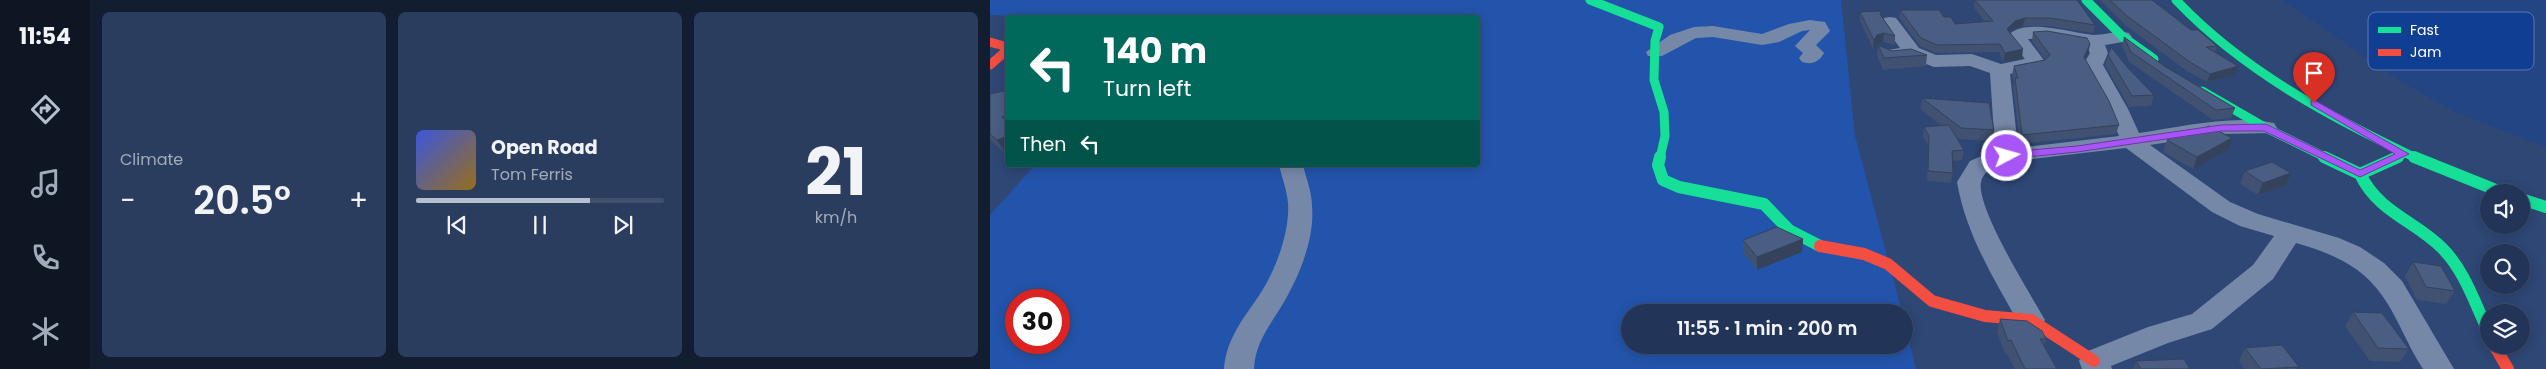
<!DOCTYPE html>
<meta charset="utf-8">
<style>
:root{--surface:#223558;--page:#2a3d5e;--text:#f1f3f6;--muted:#a2abba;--line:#3f506e;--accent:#b6bfcf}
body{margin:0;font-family:Poppins,sans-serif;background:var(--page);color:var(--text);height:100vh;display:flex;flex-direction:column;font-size:19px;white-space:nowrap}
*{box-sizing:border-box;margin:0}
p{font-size:16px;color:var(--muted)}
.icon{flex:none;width:28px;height:28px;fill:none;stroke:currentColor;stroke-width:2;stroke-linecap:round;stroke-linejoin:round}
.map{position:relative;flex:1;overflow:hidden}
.panel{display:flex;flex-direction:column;gap:12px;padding:12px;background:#131d30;width:900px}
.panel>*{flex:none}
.top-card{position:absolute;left:15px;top:15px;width:475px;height:152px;border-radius:5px;box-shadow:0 2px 12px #0003,0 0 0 1px var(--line);background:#00695c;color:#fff;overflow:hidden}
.tools{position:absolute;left:1490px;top:184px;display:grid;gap:10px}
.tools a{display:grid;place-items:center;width:50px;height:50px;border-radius:50%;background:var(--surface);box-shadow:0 2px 12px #0003,0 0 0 1px var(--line);font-size:25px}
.speed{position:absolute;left:15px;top:289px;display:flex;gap:10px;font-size:25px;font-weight:700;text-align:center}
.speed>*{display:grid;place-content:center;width:65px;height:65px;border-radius:50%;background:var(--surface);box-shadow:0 2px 12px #0003,0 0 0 1px var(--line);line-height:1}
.speed .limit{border:8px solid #d22;background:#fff;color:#111}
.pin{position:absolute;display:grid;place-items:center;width:42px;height:42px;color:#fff;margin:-51px -21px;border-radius:50% 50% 50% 0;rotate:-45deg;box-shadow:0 0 5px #0007}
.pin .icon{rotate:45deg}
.me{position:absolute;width:55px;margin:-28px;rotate:84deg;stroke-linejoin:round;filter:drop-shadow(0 0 4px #0008)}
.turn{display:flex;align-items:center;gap:18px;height:105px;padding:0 15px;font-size:22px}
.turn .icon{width:65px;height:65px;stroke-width:2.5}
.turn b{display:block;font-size:35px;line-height:42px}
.then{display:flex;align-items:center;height:48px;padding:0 15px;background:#0003;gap:10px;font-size:19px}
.big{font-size:38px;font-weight:600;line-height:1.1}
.panel .card{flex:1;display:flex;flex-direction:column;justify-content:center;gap:8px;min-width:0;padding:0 18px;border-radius:8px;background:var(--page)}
.panel .dial{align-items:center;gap:0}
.dial b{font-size:65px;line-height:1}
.song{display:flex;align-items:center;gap:15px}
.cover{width:60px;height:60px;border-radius:8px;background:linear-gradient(135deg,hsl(230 70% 55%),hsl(40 70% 35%))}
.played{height:5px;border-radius:2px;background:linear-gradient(90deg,var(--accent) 70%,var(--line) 70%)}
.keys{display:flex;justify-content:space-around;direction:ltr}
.heat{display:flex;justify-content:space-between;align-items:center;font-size:28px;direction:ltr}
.panel .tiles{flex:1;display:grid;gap:12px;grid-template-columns:repeat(3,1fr)}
.trip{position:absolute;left:631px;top:304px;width:292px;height:50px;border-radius:25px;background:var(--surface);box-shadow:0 2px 12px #0003,0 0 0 1px var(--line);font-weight:600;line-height:50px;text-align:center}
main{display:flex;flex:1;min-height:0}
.dock{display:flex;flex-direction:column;width:90px;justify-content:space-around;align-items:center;background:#0e1523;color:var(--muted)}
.dock .icon{width:35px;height:35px}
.dock .current{color:var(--accent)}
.dock b{font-size:22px;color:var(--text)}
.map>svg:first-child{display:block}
.green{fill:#2354ab;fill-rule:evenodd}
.water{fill:#244584}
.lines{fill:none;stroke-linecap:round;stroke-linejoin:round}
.street{fill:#7688a8;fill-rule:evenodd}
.fast-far1{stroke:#16e098;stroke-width:9}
.fast{stroke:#16e098;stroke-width:12}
.jam-far1{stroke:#f24e42;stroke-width:9}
.jam{stroke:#f24e42;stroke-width:12}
.wall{fill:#405171}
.shaded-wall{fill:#34425c}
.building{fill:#4a5e83;stroke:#34425c}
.route{fill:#a855f7;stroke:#6d37a1}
.key{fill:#103e93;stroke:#5878b3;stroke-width:1}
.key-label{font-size:14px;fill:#fff}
</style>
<main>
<nav class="dock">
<b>11:54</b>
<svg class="icon current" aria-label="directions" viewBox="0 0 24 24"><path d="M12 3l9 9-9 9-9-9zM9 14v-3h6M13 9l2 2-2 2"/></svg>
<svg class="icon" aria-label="music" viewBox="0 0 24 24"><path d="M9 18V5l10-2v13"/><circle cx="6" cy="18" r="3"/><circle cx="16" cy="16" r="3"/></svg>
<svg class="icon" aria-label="phone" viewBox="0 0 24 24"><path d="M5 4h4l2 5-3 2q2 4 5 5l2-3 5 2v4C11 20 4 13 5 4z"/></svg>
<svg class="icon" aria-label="climate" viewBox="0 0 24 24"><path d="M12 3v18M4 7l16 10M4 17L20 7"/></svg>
</nav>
<section class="panel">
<div class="tiles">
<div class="card"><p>Climate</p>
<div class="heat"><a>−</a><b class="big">20.5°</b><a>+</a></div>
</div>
<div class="card">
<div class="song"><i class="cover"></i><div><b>Open Road</b><p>Tom Ferris</p></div></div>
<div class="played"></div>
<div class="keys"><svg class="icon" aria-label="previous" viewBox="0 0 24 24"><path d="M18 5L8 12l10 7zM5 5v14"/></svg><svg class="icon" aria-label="pause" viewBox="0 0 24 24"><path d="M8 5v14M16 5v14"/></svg><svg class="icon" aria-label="next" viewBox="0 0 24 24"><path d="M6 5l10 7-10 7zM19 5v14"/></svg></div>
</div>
<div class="card dial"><b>21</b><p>km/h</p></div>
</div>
</section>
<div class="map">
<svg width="1556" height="369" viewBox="0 0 1556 369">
<rect width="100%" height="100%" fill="#2e4775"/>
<!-- green -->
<path class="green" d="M0,0H851L865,136L912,312H640V345H915V325L926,369H0V215L45,165H488V18H64L0,15ZM26,300H69V342H26Z"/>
<!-- water -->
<path class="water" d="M1292,0H1556V147L1467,113L1409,80Z"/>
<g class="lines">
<!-- street -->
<path class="street" d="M900,17L906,18L929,48L946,55L982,54L1011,64L1035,59L1017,37C1032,16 1083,34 1104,35C1116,35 1128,30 1139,33L1142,37L1139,41L1115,45L1118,53L1113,65L1138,109L1149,133C1190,127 1244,114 1284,123L1287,128L1284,133L1231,134L1160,145L1240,202L1268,214L1349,238L1370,247L1394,263L1412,281L1464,369H1433C1417,345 1408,317 1391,294C1371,265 1338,252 1306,243L1283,279L1222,329L1178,343L1121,366L1122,369H1092L1089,361L1093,353L1158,327L1202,314L1263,265L1284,236L1250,226L1222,212L1136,148L1009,163C1002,168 993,172 991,182C986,208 1041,295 1055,320L1051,327L1041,331L1031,327C1005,281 976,235 967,182L980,161L1005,150L1000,73L980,66L944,67L920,58H898L896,54L898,50L910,48L891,22L894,18ZM1055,38L1096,45L1100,53L1093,65L1118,109L1129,136L1028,148L1020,74L1053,67L1056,63L1038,39Z
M820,20L835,22L840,31L826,45L834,53C829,62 822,65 812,62L809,58L813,53L805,46L820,30L812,31L789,42L772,45L723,37L706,38L672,56H658L656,52L680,35L704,27L723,26L772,34L799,24Z
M289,165H313C316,178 322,192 322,206C325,240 308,279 291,307C278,328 265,344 264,369H234C236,339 254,318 270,294C286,270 300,231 298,203C297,190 292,178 289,165Z"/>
<!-- fast-far1 -->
<path class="fast-far1" d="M600,0L669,27L665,41L664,80L674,112L675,136L670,158
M1096,0L1133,37L1164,59
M1186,0C1252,70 1340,117 1426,158
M1212,91L1276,128L1337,158
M1405,158L1413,154"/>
<!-- fast -->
<path class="fast" d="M670,157L668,165L673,180L689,187L774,204L799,230L830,246
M1334,157L1370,174
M1408,157L1370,174C1389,213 1424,220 1452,248C1475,271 1485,304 1499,333
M1424,157L1511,192
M1531,199L1556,207"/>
<!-- jam-far1 -->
<path class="jam-far1" d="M0,42L14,46L15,52L0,65"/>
<!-- jam -->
<path class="jam" d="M830,246L874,254L898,264L942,301L995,316L1041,320L1104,361
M1504,345L1518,369"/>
</g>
<!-- wall -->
<path class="wall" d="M985,0L1105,25L1103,33L1058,26H1033L1023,29L1020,32L1032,58L1013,62L1009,52L946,53L930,46L909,18L910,10L954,17L965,24L995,22L984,8Z
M1110,0H1162L1201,30L1227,46L1225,52L1245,75L1217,82L1197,71L1135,25Z
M891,11V15L905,36V45L893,42L886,44L883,49L870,21V12Z
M1043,32L1100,44L1098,53L1095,59L1129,125L1126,134L1030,144L1023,87L1024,83L1022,75L1024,66L1055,60L1042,41Z
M1134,37L1174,66L1245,108L1241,118L1223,120L1139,62L1132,46Z
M888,45L902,51L937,55L936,66L893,70L887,56Z
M1118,55L1138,68L1164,95L1161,106L1139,107L1115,65Z
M0,94L17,155L0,140Z
M932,98L1004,130L1001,141L969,139L965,136L974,150L972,160L962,161L963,173L961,183L937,181L938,145L933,137L934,127L952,126L930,109Z
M1177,140L1238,150L1203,169L1173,152Z
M1255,171L1295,186L1268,195L1250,184Z
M813,239L812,252L767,270L753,253V240Z
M1423,262L1465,291L1456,304L1427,300L1415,276Z
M1363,312L1419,349L1410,362L1380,361L1355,326Z
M1010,319L1056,339L1054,346L1067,369H1025L1017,354H1015L1007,332Z
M1255,348L1309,367L1307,369H1254L1249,361Z
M1146,361L1200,369H1143Z"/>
<!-- shaded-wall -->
<path class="shaded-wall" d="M1035,18L1033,26L1023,29L1015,37L1017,29L1025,21Z
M894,33L893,42L886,44L883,49L884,40L887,35Z
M1100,44L1098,53L1091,66L1094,57Z
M1033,49L1032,58L1013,62L1015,53Z
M1248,66L1245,75L1217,82L1220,74Z
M18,116V126L12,117Z
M18,136V155H17L7,140Z
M1242,138L1238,150L1203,169L1207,157Z
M1301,173L1295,186L1268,195L1273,183Z
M813,239L812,252L767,270V257Z"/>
<!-- building -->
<path class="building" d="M985,0H1087L1105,25L1060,18H1035L1025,21L1017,29L1033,49L1015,53L1010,44L947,45L931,38L910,10H949L954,17H961L965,24L1003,21Z
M1120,0H1162L1201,30H1208L1227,46L1216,47L1248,66L1220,74L1200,62L1137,16Z
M891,11L890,14L905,36L894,33L887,35L884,40L870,12Z
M1057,31L1097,38L1100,44L1094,57L1119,101L1129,125L1032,135L1025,78H1028L1024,66L1055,60L1060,55L1043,32Z
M1134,37L1174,66L1245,108L1226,110L1141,52Z
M888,45L902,51L921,49L937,55L894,58Z
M1121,47L1138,68L1164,95L1142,96L1118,55Z
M18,90V116L12,117L18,122V136L7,140L0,134V94Z
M932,98L999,103L1004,130L971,128Z
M959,125L974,150L962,151L963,173L938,171L939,136L934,127Z
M1219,126L1242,138L1207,157L1177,140L1198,130L1205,133Z
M1282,162L1301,173L1273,183L1255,171Z
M787,227L813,239L767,257L753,240Z
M1423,262L1451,266L1465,291L1436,287Z
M1363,312L1392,313L1419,349L1388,348Z
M1010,319L1037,321L1052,331L1056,339H1050L1067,369H1035L1021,340L1018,341Z
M1292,345L1309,367L1271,369L1255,348Z
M1194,359L1200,369H1151L1146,361Z"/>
<!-- route -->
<path class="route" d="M1324,100L1419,154L1370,177L1274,131H1231L1087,152L1017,159L1012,156L1017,152L1087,146L1231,125L1276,124L1370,170L1405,154L1321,105V101Z"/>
<!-- legend -->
<rect x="1378" y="12" width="166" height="58" rx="8" class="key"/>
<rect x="1388" y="27" width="23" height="6" fill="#16e098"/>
<rect x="1388" y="49" width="23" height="7" fill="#f24e42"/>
<g class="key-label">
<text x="1420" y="35">Fast</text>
<text x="1420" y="57">Jam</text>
</g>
</svg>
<div class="tools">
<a><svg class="icon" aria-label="sound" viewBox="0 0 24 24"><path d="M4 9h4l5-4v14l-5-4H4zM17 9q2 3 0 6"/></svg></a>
<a><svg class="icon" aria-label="search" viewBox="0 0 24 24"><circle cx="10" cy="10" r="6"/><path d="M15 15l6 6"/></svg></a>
<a><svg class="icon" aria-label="layers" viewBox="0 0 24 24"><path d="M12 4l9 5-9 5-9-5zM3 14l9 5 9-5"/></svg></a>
</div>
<div class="speed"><div class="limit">30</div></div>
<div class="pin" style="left:1324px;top:103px;background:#d93025"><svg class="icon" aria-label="arrive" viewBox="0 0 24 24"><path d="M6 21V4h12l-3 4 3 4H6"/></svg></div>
<svg class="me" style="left:1017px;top:156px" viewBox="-20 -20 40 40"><circle r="17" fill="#a855f7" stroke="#fff" stroke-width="3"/><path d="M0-11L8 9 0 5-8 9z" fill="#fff"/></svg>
<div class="trip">11:55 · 1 min · 200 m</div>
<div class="top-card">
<div class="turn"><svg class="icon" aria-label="left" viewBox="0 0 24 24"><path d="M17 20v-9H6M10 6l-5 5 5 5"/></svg><div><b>140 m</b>Turn left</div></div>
<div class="then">Then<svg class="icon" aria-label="left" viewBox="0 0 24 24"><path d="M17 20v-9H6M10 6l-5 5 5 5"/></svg></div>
</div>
</div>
</main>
